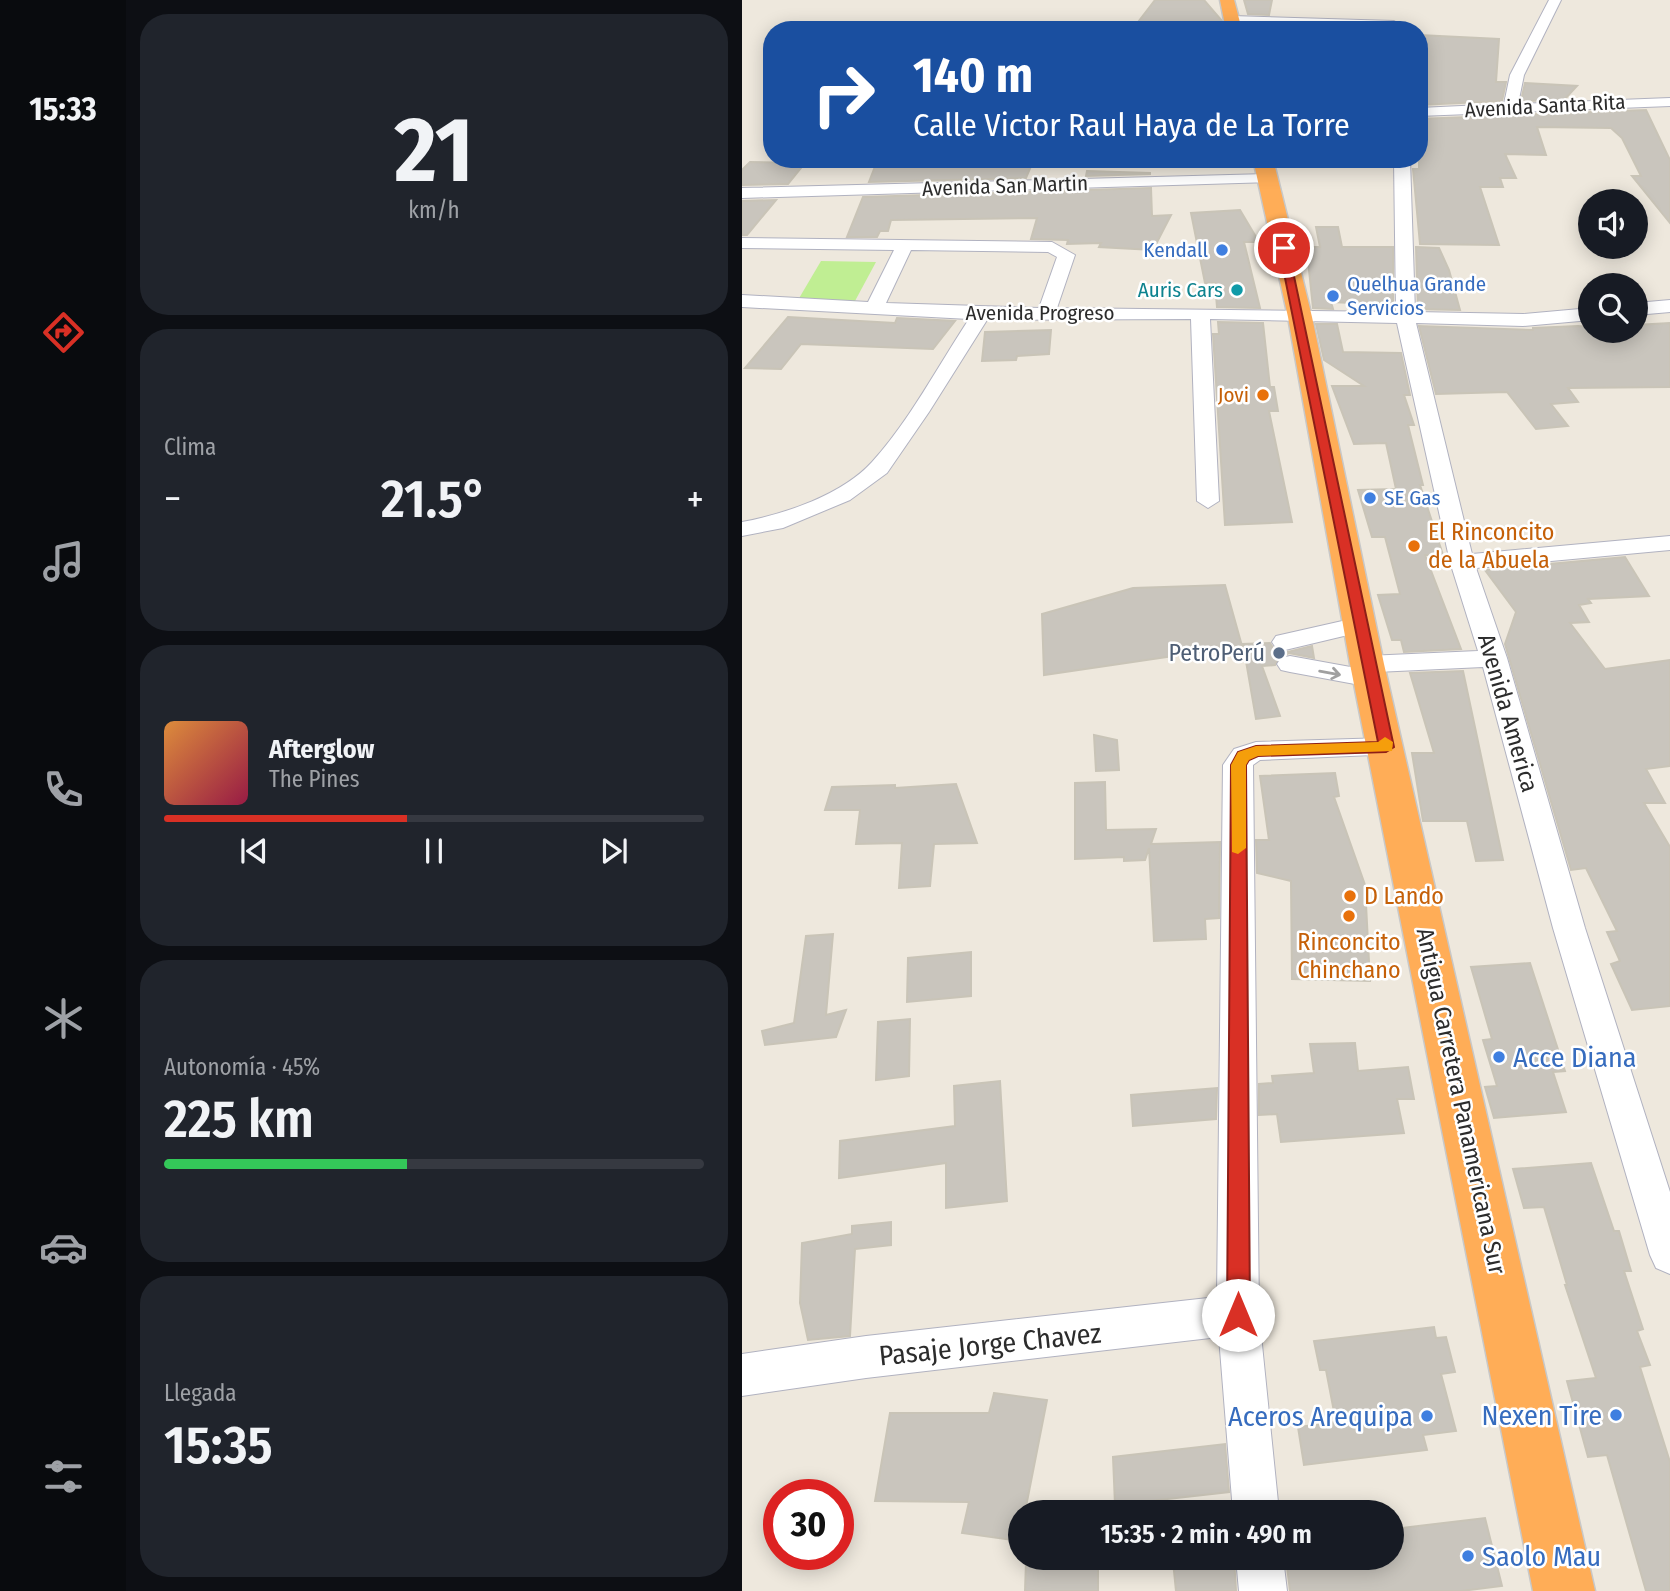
<!DOCTYPE html>
<html lang="es">
<meta charset="utf-8">
<style>
:root{--surface:#171b24;--page:#20242c;--text:#f1f3f6;--muted:#9ea1a6;--line:#363941;--accent:#d93025}
body{margin:0;font-family:"Fira Sans Condensed",sans-serif;background:var(--page);color:var(--text);height:100vh;display:flex;flex-direction:column;font-size:26px;white-space:nowrap}
*{box-sizing:border-box;margin:0}
p{font-size:23px;color:var(--muted)}
.icon{flex:none;width:38px;height:38px;fill:none;stroke:currentColor;stroke-width:2;stroke-linecap:round;stroke-linejoin:round}
.map{position:relative;flex:1;overflow:hidden}
.panel{display:flex;flex-direction:column;gap:14px;padding:14px;background:#0d0f14;width:616px}
.panel>*{flex:none}
.banner{position:absolute;left:21px;top:21px;width:665px;height:147px;border-radius:28px;box-shadow:0 4px 18px #0003;background:#1a4fa0;color:#fff;overflow:hidden}
.buttons{position:absolute;left:836px;top:189px;display:grid;gap:14px}
.buttons a{display:grid;place-items:center;width:70px;height:70px;border-radius:50%;background:var(--surface);box-shadow:0 4px 18px #0003;font-size:35px}
.speed{position:absolute;left:21px;top:1479px;display:flex;gap:14px;font-size:35px;font-weight:700;text-align:center}
.speed>*{display:grid;place-content:center;width:91px;height:91px;border-radius:50%;background:var(--surface);box-shadow:0 4px 18px #0003;line-height:1}
.speed .limit{border:10px solid #d22;background:#fff;color:#111}
.pin{position:absolute;display:grid;place-items:center;width:60px;height:60px;color:#fff;margin:-30px;border:4px solid #fff;border-radius:50%;box-shadow:0 2px 7px #0007}
.me{position:absolute;width:77px;margin:-38px;rotate:0deg;stroke-linejoin:round;filter:drop-shadow(0 0 5px #0008)}
.turn{display:flex;align-items:center;gap:24px;height:147px;padding:0 35px;font-size:32px}
.turn .icon{width:91px;height:91px;stroke-width:2.5}
.turn b{display:block;font-size:49px;line-height:60px}
.big{font-size:52px;font-weight:600;line-height:1.1}
.panel .widget{flex:1;display:flex;flex-direction:column;justify-content:center;gap:10px;min-width:0;padding:0 24px;border-radius:28px;background:var(--page)}
.panel .dial{align-items:center;gap:0}
.dial b{font-size:91px;line-height:1}
.song{display:flex;align-items:center;gap:21px}
.cover{width:84px;height:84px;border-radius:10px;background:linear-gradient(135deg,hsl(30 70% 55%),hsl(340 70% 35%))}
.played{height:7px;border-radius:4px;background:linear-gradient(90deg,var(--accent) 45%,var(--line) 45%)}
.keys{display:flex;justify-content:space-around;direction:ltr}
.heat{display:flex;justify-content:space-between;align-items:center;font-size:38px;direction:ltr}
.charge{height:10px;border-radius:5px;background:linear-gradient(90deg,#34c759 45%,var(--line) 0)}
.trip{position:absolute;left:266px;top:1500px;width:396px;height:70px;border-radius:35px;background:var(--surface);box-shadow:0 4px 18px #0003;font-weight:600;line-height:70px;text-align:center}
main{display:flex;flex:1;min-height:0}
.menu{display:flex;flex-direction:column;width:126px;justify-content:space-around;align-items:center;background:#090b0e;color:var(--muted)}
.menu .icon{width:49px;height:49px}
.menu .selected{color:var(--accent)}
.menu b{font-size:32px;color:var(--text)}
.map>svg:first-child{display:block}
.pitch{fill:#c0ee93}
.building{fill:#c9c5bd;stroke:#c9c4b7;stroke-width:2}
.lines{fill:none;stroke-linecap:round;stroke-linejoin:round}
.minor-casing{stroke:#b1b2c0;stroke-width:2}
.highway-casing{stroke:#c8c8c8;stroke-width:3}
.minor{fill:#fff;fill-rule:evenodd}
.highway{fill:#ffad57;fill-rule:evenodd}
.oneway{stroke:#a0a0a0}
.route{fill:#d93025;stroke:#8d1f18;stroke-width:2}
.slow{fill:#f59e0b}
.shop-dot{fill:#3f7fe0;stroke:#fff;stroke-width:2.5}
.culture-dot{fill:#0f9aa8;stroke:#fff;stroke-width:2.5}
.food-dot{fill:#e8710a;stroke:#fff;stroke-width:2.5}
.service-dot{fill:#5c6f8a;stroke:#fff;stroke-width:2.5}
.labels{text-anchor:middle;stroke-width:5;stroke-linejoin:round;paint-order:stroke}
.far-street-label{font-size:21px;fill:#2c2c2c;stroke:#fff}
.far-shop-label{font-size:21px;fill:#366cbe;stroke:#fff;text-anchor:start}
.far-culture-label{font-size:21px;fill:#0d838f;stroke:#fff;text-anchor:end}
.far-food-label{font-size:21px;fill:#c56008;stroke:#fff;text-anchor:end}
.food-label{font-size:24px;fill:#c56008;stroke:#fff;text-anchor:start}
.service-label{font-size:24px;fill:#4e5e75;stroke:#fff;text-anchor:end}
.street-label{font-size:24px;fill:#2c2c2c;stroke:#fff}
.near-shop-label{font-size:28px;fill:#366cbe;stroke:#fff;text-anchor:start}
.near-street-label{font-size:28px;fill:#2c2c2c;stroke:#fff}
</style>
<main>
<nav class="menu">
<b>15:33</b>
<svg class="icon selected" aria-label="directions" viewBox="0 0 24 24"><path d="M12 3l9 9-9 9-9-9zM9 14v-3h6M13 9l2 2-2 2"/></svg>
<svg class="icon" aria-label="music" viewBox="0 0 24 24"><path d="M9 18V5l10-2v13"/><circle cx="6" cy="18" r="3"/><circle cx="16" cy="16" r="3"/></svg>
<svg class="icon" aria-label="phone" viewBox="0 0 24 24"><path d="M5 4h4l2 5-3 2q2 4 5 5l2-3 5 2v4C11 20 4 13 5 4z"/></svg>
<svg class="icon" aria-label="climate" viewBox="0 0 24 24"><path d="M12 3v18M4 7l16 10M4 17L20 7"/></svg>
<svg class="icon" aria-label="car" viewBox="0 0 24 24"><path d="M5 17H2v-5l4-1 3-4h7l3 4 3 1v5h-3M9 17h6M6 11h13"/><circle cx="7" cy="17" r="2"/><circle cx="17" cy="17" r="2"/></svg>
<svg class="icon" aria-label="filters" viewBox="0 0 24 24"><path d="M4 7h16M4 17h16"/><circle cx="9" cy="7" r="2"/><circle cx="15" cy="17" r="2"/></svg>
</nav>
<section class="panel">
<div class="widget dial"><b>21</b><p>km/h</p></div>
<div class="widget"><p>Clima</p>
<div class="heat"><a>−</a><b class="big">21.5°</b><a>+</a></div>
</div>
<div class="widget">
<div class="song"><i class="cover"></i><div><b>Afterglow</b><p>The Pines</p></div></div>
<div class="played"></div>
<div class="keys"><svg class="icon" aria-label="previous" viewBox="0 0 24 24"><path d="M18 5L8 12l10 7zM5 5v14"/></svg><svg class="icon" aria-label="pause" viewBox="0 0 24 24"><path d="M8 5v14M16 5v14"/></svg><svg class="icon" aria-label="next" viewBox="0 0 24 24"><path d="M6 5l10 7-10 7zM19 5v14"/></svg></div>
</div>
<div class="widget"><p>Autonomía · 45%</p><b class="big">225 km</b><div class="charge"></div></div>
<div class="widget"><p>Llegada</p><b class="big">15:35</b></div>
</section>
<div class="map">
<svg width="928" height="1591" viewBox="0 0 928 1591">
<rect width="100%" height="100%" fill="#eee8dd"/>
<!-- pitch -->
<path class="pitch" d="M79,261L134,262L113,301L56,300Z"/>
<!-- building -->
<path class="building" d="M413,0H462L480,21L481,30H390Z
M502,0H530L527,15L506,14Z
M677,35L757,39L754,82H764L760,101L677,105Z
M783,83L835,86L822,100L779,101Z
M904,110L928,160V223L890,176H899L880,138L869,128L795,127L804,155L763,154L774,178H758L761,187H738L757,245L678,244L671,169H677V119Z
M152,159H292L284,178L127,182L134,164L149,165Z
M8,162L63,163L46,184L0,185V170Z
M345,171L408,173V174L344,176Z
M409,188L410,216L429,215L411,250L357,247L359,243L325,244L326,240L289,239L295,218L149,220L146,231H138L135,237H105L121,197Z
M34,200L5,235H0V201Z
M498,210L517,242H502L518,308L475,307L473,283H463L449,213Z
M574,227H596L600,247H651V305L589,302L591,309L571,308L565,251L566,247H578Z
M674,247L697,248L707,270L718,310L676,309Z
M46,317L153,323L155,318L213,321L191,349L59,344L39,369L3,368Z
M476,322L521,323L528,387H532L536,411H527L550,522L483,525L471,334H477Z
M928,323V387L826,388L836,402L809,404L826,426L794,429L765,392L694,394L677,326L791,330V328L836,326L849,327V331H894V325Z
M574,324H595L601,352L659,353L668,395H662L672,425H666L681,485H678L701,555H683L719,649L662,652L659,640H650L636,595L658,594L643,537H630L616,490L654,489L644,443L612,444L590,386H622L582,360Z
M309,330L307,354L275,356L274,360L240,361L243,332Z
M883,557L907,596L846,599L849,603L837,605L847,622L828,623L863,669L928,660V766L904,769L923,803H902L928,847V1006L890,1010L869,964L878,961L865,932L875,931L844,868L829,870L763,644L774,612L743,570Z
M483,585L500,646L302,675L300,614L391,588Z
M528,643L533,651L542,653L570,646L572,658L547,653L537,657L533,665L520,666L538,716L514,719L501,644Z
M721,671L734,732L761,860L734,861L725,821H681L670,753H692L668,673Z
M352,735L375,740L377,770L354,771Z
M593,773L597,796L592,797L623,885L628,981L550,979L549,881L515,873L514,840H527L518,776Z
M363,782L364,830L414,829L409,844L478,842L477,918L463,919L464,939L412,941L407,848L403,860L382,861V857L333,859V783Z
M214,784L235,843L192,844L188,886L157,888L160,843L114,844L118,810H83L90,787L153,785V788Z
M91,934L84,1015L104,1010L94,1037L23,1045L20,1031L52,1023L64,936Z
M229,952V996L165,1002L166,958Z
M788,963L823,1071L811,1072L824,1112L752,1118L743,1087L755,1086L741,1040L750,1039L729,967Z
M168,1019L167,1076L134,1080L136,1022Z
M613,1043L616,1071L666,1067L672,1099H655L662,1133L539,1142L535,1114L517,1115V1084L531,1083L530,1076L572,1073L568,1044Z
M258,1081L265,1201L204,1208V1163L97,1178L98,1141L213,1126L212,1086Z
M475,1088L474,1119L391,1126L389,1095Z
M849,1163L872,1231H877L889,1271H882L901,1329L895,1331L908,1365L898,1367L928,1462V1591H904L865,1455L846,1457L825,1381L854,1378L823,1285H825L802,1207L782,1208L771,1169Z
M149,1222V1245L113,1249L108,1336L66,1340L58,1303L60,1243L110,1234V1226Z
M692,1327L694,1338L704,1337L713,1372L699,1374L714,1431L681,1435L685,1450L562,1465L556,1427L594,1422L584,1370H578L572,1341Z
M252,1393L305,1400L283,1512H278V1541L220,1533L227,1502L133,1501L148,1413H247Z
M483,1444L487,1492L373,1505L371,1457Z
M743,1518L760,1586L719,1591H548L544,1558H649V1544H653L651,1529Z
M356,1558V1591H283L284,1562Z
M462,1558H492L494,1591H434L431,1561Z"/>
<g class="lines">
<!-- minor casing -->
<g class="minor-casing">
<path id="minor" d="M807,0H819L782,75L776,104L928,98V106L677,116V108L762,104L768,75Z
M490,16L652,21L658,25L652,29L486,23L484,20Z
M652,159H668L673,312L781,314L849,308V320L781,326L674,323L730,554L928,536V550L734,568L765,658L843,928L928,1192V1274L914,1268L908,1255L811,928L741,667L634,672L643,679L639,685L629,687L548,672L539,670L535,664L539,658L548,656L614,668L612,664L616,658L625,656L736,651L708,562L655,323L468,319L477,501L466,508L455,501L449,319L245,320L187,412L145,473L108,500L41,528L0,536V522C43,514 100,495 130,462C168,420 196,366 227,319L0,307V295L126,302L152,250L0,248V238L310,242L333,255L315,308L654,312ZM169,250L306,252L315,257L297,308L144,303Z
M525,174L533,179L530,182L0,198V188Z
M928,300V312L894,315V303Z
M618,617L627,620L631,625L627,630L543,650L534,648L530,642L534,636Z
M644,738L654,740L658,747L654,754L518,760L511,765L517,1315L537,1512H491L477,1337L124,1378L0,1396V1354L124,1336L475,1297L481,765L492,749L514,742Z
M494,1558H541L545,1591H497Z"/>
</g>
<!-- highway casing -->
<g class="highway-casing">
<path id="highway" d="M478,0H492L500,30H484Z
M511,159H531L570,317L642,664L853,1591H791L608,664L546,317Z"/>
</g>
<!-- minor -->
<use href="#minor" class="minor"/>
<!-- highway -->
<use href="#highway" class="highway"/>
</g>
<!-- one-way arrows -->
<defs><path id="oneway-shaft" d="M-6 0H5M1.5-3L5.5 0L1.5 3" fill="none" stroke-width="1.6" stroke-linecap="round" stroke-linejoin="round" transform="scale(1.75)"/></defs>
<use class="oneway" href="#oneway-shaft" transform="translate(588 673) rotate(10)"/>
<!-- route -->
<path class="route" d="M542,245L546,248L652,747L644,752L516,756L507,760L504,765L508,1315L504,1323L496,1326L489,1323L485,1315L489,765L496,752L514,746L636,742L537,248Z"/>
<!-- slow -->
<path class="slow" d="M643,737L651,742L650,751L516,756L507,760L504,765V848L496,854L490,852L489,765L496,752L514,746L636,742Z"/>
<!-- markers -->
<g class="shop-dot">
<circle cx="480" cy="250" r="7"/>
<circle cx="591" cy="296" r="7"/>
<circle cx="628" cy="498" r="7"/>
<circle cx="757" cy="1057" r="7"/>
<circle cx="874" cy="1415" r="7"/>
<circle cx="685" cy="1416" r="7"/>
<circle cx="726" cy="1556" r="7"/>
</g>
<circle class="culture-dot" cx="495" cy="290" r="7"/>
<g class="food-dot">
<circle cx="521" cy="395" r="7"/>
<circle cx="672" cy="546" r="7"/>
<circle cx="608" cy="896" r="7"/>
<circle cx="607" cy="916" r="7"/>
</g>
<circle class="service-dot" cx="537" cy="653" r="7"/>
<g class="labels">
<!-- far-street labels -->
<g class="far-street-label">
<text transform="translate(803 106) rotate(-3)" y="7">Avenida Santa Rita</text>
<text transform="translate(263 186) rotate(-2)" y="7">Avenida San Martin</text>
<text x="298" y="320">Avenida Progreso</text>
</g>
<!-- far-shop labels -->
<g class="far-shop-label">
<text x="466" y="257" text-anchor="end">Kendall</text>
<text x="605" y="291">Quelhua Grande<tspan x="605" dy="24">Servicios</tspan></text>
<text x="642" y="505">SE Gas</text>
</g>
<!-- far-culture labels -->
<g class="far-culture-label">
<text x="481" y="297">Auris Cars</text>
</g>
<!-- far-food labels -->
<g class="far-food-label">
<text x="507" y="402">Jovi</text>
</g>
<!-- food labels -->
<g class="food-label">
<text x="686" y="540">El Rinconcito<tspan x="686" dy="28">de la Abuela</tspan></text>
<text x="622" y="904">D Lando</text>
<text x="607" y="950" text-anchor="middle">Rinconcito<tspan x="607" dy="28">Chinchano</tspan></text>
</g>
<!-- service labels -->
<g class="service-label">
<text x="523" y="661">PetroPerú</text>
</g>
<!-- street labels -->
<g class="street-label">
<text transform="translate(766 713) rotate(74)" y="8">Avenida America</text>
<text transform="translate(719 1101) rotate(78)" y="8">Antigua Carretera Panamericana Sur</text>
</g>
<!-- near-shop labels -->
<g class="near-shop-label">
<text x="771" y="1067">Acce Diana</text>
<text x="860" y="1425" text-anchor="end">Nexen Tire</text>
<text x="671" y="1426" text-anchor="end">Aceros Arequipa</text>
<text x="740" y="1566">Saolo Mau</text>
</g>
<!-- near-street labels -->
<g class="near-street-label">
<text transform="translate(248 1344) rotate(-6)" y="10">Pasaje Jorge Chavez</text>
</g>
</g>
</svg>
<div class="buttons">
<a><svg class="icon" aria-label="sound" viewBox="0 0 24 24"><path d="M4 9h4l5-4v14l-5-4H4zM17 9q2 3 0 6"/></svg></a>
<a><svg class="icon" aria-label="search" viewBox="0 0 24 24"><circle cx="10" cy="10" r="6"/><path d="M15 15l6 6"/></svg></a>
</div>
<div class="speed"><div class="limit">30</div></div>
<div class="pin" style="left:542px;top:248px;background:#d93025"><svg class="icon" aria-label="arrive" viewBox="0 0 24 24"><path d="M6 21V4h12l-3 4 3 4H6"/></svg></div>
<svg class="me" style="left:496px;top:1315px" viewBox="-20 -20 40 40"><circle r="19" fill="#fff"/><path d="M0-13L10 11 0 6-10 11z" fill="#d93025"/></svg>
<div class="trip">15:35 · 2 min · 490 m</div>
<div class="banner">
<div class="turn"><svg class="icon" aria-label="right" viewBox="0 0 24 24"><path d="M7 20v-9h11M14 6l5 5-5 5"/></svg><div><b>140 m</b>Calle Victor Raul Haya de La Torre</div></div>
</div>
</div>
</main>
